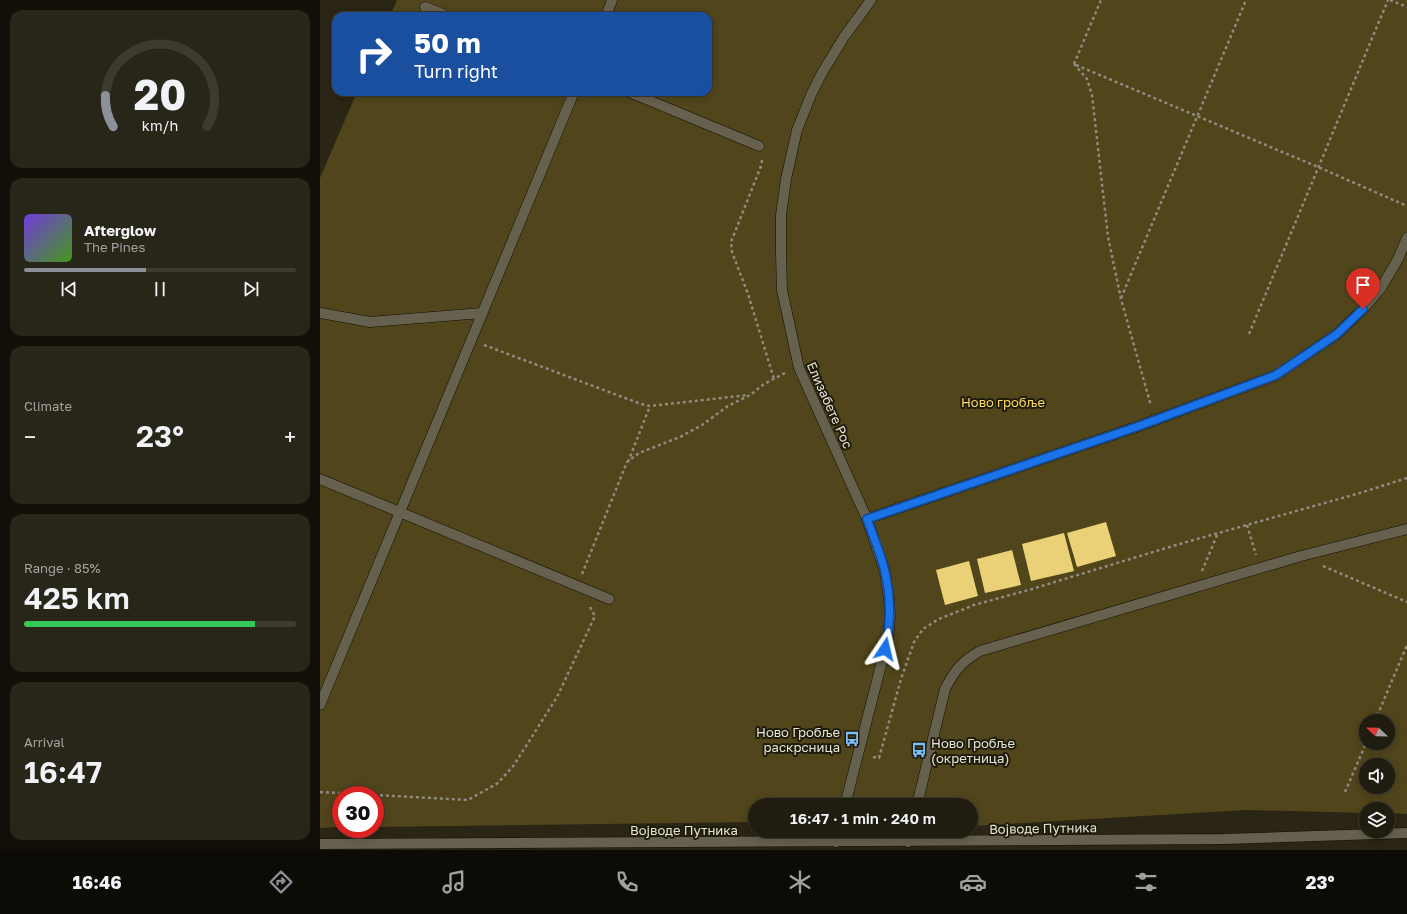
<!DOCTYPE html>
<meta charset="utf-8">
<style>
:root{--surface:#201c10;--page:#282519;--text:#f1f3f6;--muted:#a2a19f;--line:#3d3a30;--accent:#8c9099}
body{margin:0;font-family:"Golos Text",sans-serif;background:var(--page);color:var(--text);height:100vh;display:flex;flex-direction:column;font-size:15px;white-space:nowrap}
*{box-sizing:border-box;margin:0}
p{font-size:13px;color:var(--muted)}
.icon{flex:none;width:22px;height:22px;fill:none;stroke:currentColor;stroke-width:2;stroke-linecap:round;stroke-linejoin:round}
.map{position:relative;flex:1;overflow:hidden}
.side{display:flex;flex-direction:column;gap:10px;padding:10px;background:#120f09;width:320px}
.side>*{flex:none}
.guide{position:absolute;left:12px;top:12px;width:380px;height:84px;border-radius:12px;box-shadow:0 2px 10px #0003,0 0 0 1px var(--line);background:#1a4fa0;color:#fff;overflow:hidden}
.needle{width:26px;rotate:292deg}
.tools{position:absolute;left:1039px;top:714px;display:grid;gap:8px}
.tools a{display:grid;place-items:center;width:36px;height:36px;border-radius:50%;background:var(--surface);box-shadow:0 2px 10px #0003,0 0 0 1px var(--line);font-size:20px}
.speed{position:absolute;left:12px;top:786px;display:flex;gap:8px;font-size:20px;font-weight:700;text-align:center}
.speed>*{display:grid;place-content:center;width:52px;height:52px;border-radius:50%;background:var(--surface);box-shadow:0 2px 10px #0003,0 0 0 1px var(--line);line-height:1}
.speed .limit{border:6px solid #d22;background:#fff;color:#111}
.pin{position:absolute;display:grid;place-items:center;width:34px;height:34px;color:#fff;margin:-41px -17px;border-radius:50% 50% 50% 0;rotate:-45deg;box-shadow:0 0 4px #0007}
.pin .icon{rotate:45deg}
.me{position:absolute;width:44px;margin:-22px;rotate:10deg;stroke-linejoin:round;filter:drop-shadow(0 0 3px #0008)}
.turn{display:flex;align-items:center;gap:14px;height:84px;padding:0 16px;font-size:18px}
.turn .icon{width:52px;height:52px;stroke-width:2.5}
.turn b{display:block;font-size:28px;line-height:34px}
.big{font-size:30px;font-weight:600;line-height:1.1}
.side .card{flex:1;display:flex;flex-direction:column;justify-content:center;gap:6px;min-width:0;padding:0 14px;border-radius:12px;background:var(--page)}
.side .dial{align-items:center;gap:0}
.dial svg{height:104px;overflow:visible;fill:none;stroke:var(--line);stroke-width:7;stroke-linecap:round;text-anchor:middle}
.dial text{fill:var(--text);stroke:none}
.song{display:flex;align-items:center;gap:12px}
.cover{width:48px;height:48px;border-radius:6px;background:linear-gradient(135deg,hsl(260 70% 55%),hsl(100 70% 35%))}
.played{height:4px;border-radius:2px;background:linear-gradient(90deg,var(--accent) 45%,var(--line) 45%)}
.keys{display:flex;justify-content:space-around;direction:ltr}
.heat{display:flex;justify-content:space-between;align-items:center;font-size:22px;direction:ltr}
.charge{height:6px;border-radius:3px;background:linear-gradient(90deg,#34c759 85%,var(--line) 0)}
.trip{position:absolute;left:428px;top:798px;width:230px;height:40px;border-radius:20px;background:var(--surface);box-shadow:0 2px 10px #0003,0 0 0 1px var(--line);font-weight:600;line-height:40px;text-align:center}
.dock{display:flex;height:64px;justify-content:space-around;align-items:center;background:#0d0b06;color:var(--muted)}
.dock .icon{width:28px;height:28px}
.dock .current{color:var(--accent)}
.dock b{font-size:18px;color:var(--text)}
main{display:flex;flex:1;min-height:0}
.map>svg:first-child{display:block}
.green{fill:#50451b;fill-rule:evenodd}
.building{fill:#ead177}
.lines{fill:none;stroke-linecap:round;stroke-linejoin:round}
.service-casing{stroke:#130e02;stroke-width:11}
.minor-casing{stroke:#130e02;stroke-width:11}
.tertiary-casing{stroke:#130e02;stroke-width:11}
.path{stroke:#8f8b7e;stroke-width:2.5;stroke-dasharray:3 3;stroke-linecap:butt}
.service{stroke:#66614e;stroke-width:10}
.minor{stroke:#66614e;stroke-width:10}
.tertiary{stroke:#66614e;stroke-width:10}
.route-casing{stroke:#114b97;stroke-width:10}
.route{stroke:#1a73e8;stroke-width:7}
.labels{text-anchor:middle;stroke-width:4;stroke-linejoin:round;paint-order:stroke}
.park-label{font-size:13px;fill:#fbdb61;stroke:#201c0b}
.street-label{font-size:13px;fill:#e5e2d8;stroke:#201c0b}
.poi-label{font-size:13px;fill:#e5e2d8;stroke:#201c0b;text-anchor:end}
</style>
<main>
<section class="side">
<div class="card dial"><svg viewBox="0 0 100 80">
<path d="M14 69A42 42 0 1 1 86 69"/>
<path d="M14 69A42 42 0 0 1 8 45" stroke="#8c9099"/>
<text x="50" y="56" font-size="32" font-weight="700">20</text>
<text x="50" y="72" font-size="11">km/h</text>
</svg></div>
<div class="card">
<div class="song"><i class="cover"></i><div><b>Afterglow</b><p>The Pines</p></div></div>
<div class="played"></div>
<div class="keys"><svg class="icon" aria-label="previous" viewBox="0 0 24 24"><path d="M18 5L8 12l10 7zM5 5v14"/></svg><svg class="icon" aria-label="pause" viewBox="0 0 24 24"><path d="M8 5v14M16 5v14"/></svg><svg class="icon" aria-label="next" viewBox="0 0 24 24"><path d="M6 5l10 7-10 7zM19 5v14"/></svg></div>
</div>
<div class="card"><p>Climate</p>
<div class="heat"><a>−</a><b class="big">23°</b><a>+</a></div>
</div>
<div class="card"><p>Range · 85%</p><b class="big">425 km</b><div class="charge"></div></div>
<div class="card"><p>Arrival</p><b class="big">16:47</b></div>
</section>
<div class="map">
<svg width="1087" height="850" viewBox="0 0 1087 850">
<rect width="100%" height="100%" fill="#2a2515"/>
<!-- green -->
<path class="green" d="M77,0H1087V814L1068,813V809H1046V813L926,810L653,826L651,824V805H636L634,801L505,803L503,805H435V822L55,827V795H21V827L0,828V178L37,92H388V16H70ZM1046,721H1068V743H1046ZM1046,765H1068V787H1046Z"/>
<!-- building -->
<path class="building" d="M786,522L796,556L757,567L747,533Z
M744,533L754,571L711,581L702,544Z
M692,550L701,585L665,593L657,559Z
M649,561L658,596L625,605L616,570Z"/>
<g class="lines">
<!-- service casing -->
<g class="service-casing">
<path id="service" d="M105,7L127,16
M286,16L292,0
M309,92L439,146
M0,313L50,322L162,313
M0,479L289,599
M547,519L819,426L957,375L1017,334L1043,309L1061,288L1078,259L1087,238
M0,705L254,92
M597,805L625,689C635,670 641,662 660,651L981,556L1087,529
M588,842L591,831"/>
</g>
<!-- minor casing -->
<g class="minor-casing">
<path id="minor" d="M525,805L568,638L570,617L569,599L565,572L547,519L479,368L462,290L461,252V215L466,179L477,130L491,95L502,73L524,37L551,0
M516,842L518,831"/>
</g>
<!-- tertiary casing -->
<g class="tertiary-casing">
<path id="tertiary" d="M0,844L904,839L1087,833"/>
</g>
<!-- path -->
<path class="path" d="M1070,0L1087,7
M754,64L767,79L772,95L788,237L801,299L831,406
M754,64L781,0
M756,65L998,167L1087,206
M442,160L441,166L411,242L412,252L428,294L454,379
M801,298L926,0
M929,334L1068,0
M164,345L321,404L330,406L428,395
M308,462L330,406
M927,525L936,555
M1003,566L1087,602
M882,571L898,533
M262,574L307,462L319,453L360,437L382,425L408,406L430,395L444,384L465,373
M1055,721L1087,645
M553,757L559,758L581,679L594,642L603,629L619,619L654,605L712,589L856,545L1040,493L1087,478
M0,792L148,800L178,783L194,765L237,697L275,616L270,607
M1025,792L1046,743"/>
<!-- service -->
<use href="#service" class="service"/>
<!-- minor -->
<use href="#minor" class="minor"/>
<!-- tertiary -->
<use href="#tertiary" class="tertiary"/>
</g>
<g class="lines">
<!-- route casing -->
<g class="route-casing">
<path id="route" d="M565,649C571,624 571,598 565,572C561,554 553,536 547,519L819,426L956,375L1017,334L1043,309"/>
</g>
<!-- route -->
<use href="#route" class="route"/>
</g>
<!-- icons -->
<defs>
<g id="bus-bare" transform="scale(1.2)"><path d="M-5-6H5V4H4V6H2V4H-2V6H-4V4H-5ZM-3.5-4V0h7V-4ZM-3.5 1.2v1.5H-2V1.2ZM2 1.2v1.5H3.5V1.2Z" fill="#79bff8" stroke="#201c0b" stroke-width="2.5" paint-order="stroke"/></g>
</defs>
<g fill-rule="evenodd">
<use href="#bus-bare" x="532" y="739"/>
<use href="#bus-bare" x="599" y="750"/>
</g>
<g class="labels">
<!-- park labels -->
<g class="park-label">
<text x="683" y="407">Ново гробље</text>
</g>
<!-- street labels -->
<g class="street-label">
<text transform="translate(510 405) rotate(66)" y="5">Елизабете Рос</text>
<text transform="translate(723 828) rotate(-1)" y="5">Војводе Путника</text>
<text x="364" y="835">Војводе Путника</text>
</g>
<!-- poi labels -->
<g class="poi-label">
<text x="520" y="737">Ново Гробље<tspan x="520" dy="15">раскрсница</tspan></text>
<text x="611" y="748" text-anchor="start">Ново Гробље<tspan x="611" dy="15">(окретница)</tspan></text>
</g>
</g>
</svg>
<div class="tools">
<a><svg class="needle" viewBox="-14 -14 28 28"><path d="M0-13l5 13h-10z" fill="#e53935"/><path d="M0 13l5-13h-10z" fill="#a2a19f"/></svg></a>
<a><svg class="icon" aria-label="sound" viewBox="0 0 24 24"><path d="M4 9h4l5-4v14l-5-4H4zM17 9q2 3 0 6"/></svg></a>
<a><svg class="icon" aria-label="layers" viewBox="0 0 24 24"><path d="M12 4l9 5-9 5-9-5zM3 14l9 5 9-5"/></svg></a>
</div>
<div class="speed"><div class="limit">30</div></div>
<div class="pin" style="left:1043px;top:309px;background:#d93025"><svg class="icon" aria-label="arrive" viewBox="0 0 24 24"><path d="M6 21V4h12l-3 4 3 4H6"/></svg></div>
<svg class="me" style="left:565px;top:649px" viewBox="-20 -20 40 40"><path d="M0-17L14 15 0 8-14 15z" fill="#1a73e8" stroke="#fff" stroke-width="4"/></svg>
<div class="trip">16:47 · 1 min · 240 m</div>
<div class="guide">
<div class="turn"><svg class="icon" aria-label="right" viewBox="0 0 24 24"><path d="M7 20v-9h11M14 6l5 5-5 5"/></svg><div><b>50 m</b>Turn right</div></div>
</div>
</div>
</main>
<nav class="dock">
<b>16:46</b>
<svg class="icon current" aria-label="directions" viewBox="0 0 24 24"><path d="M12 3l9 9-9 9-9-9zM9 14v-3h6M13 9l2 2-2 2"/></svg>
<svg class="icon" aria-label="music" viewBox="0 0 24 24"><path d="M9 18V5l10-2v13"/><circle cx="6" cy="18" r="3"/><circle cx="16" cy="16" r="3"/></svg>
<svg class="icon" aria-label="phone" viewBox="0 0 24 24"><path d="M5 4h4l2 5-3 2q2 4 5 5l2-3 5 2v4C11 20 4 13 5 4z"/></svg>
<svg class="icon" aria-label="climate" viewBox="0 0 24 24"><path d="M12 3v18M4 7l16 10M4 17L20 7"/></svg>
<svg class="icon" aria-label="car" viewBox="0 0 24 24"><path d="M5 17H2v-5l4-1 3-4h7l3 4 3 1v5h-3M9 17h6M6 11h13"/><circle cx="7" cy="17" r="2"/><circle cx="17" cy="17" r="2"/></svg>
<svg class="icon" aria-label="filters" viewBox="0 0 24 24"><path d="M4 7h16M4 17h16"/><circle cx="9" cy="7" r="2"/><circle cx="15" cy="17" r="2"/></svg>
<b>23°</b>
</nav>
